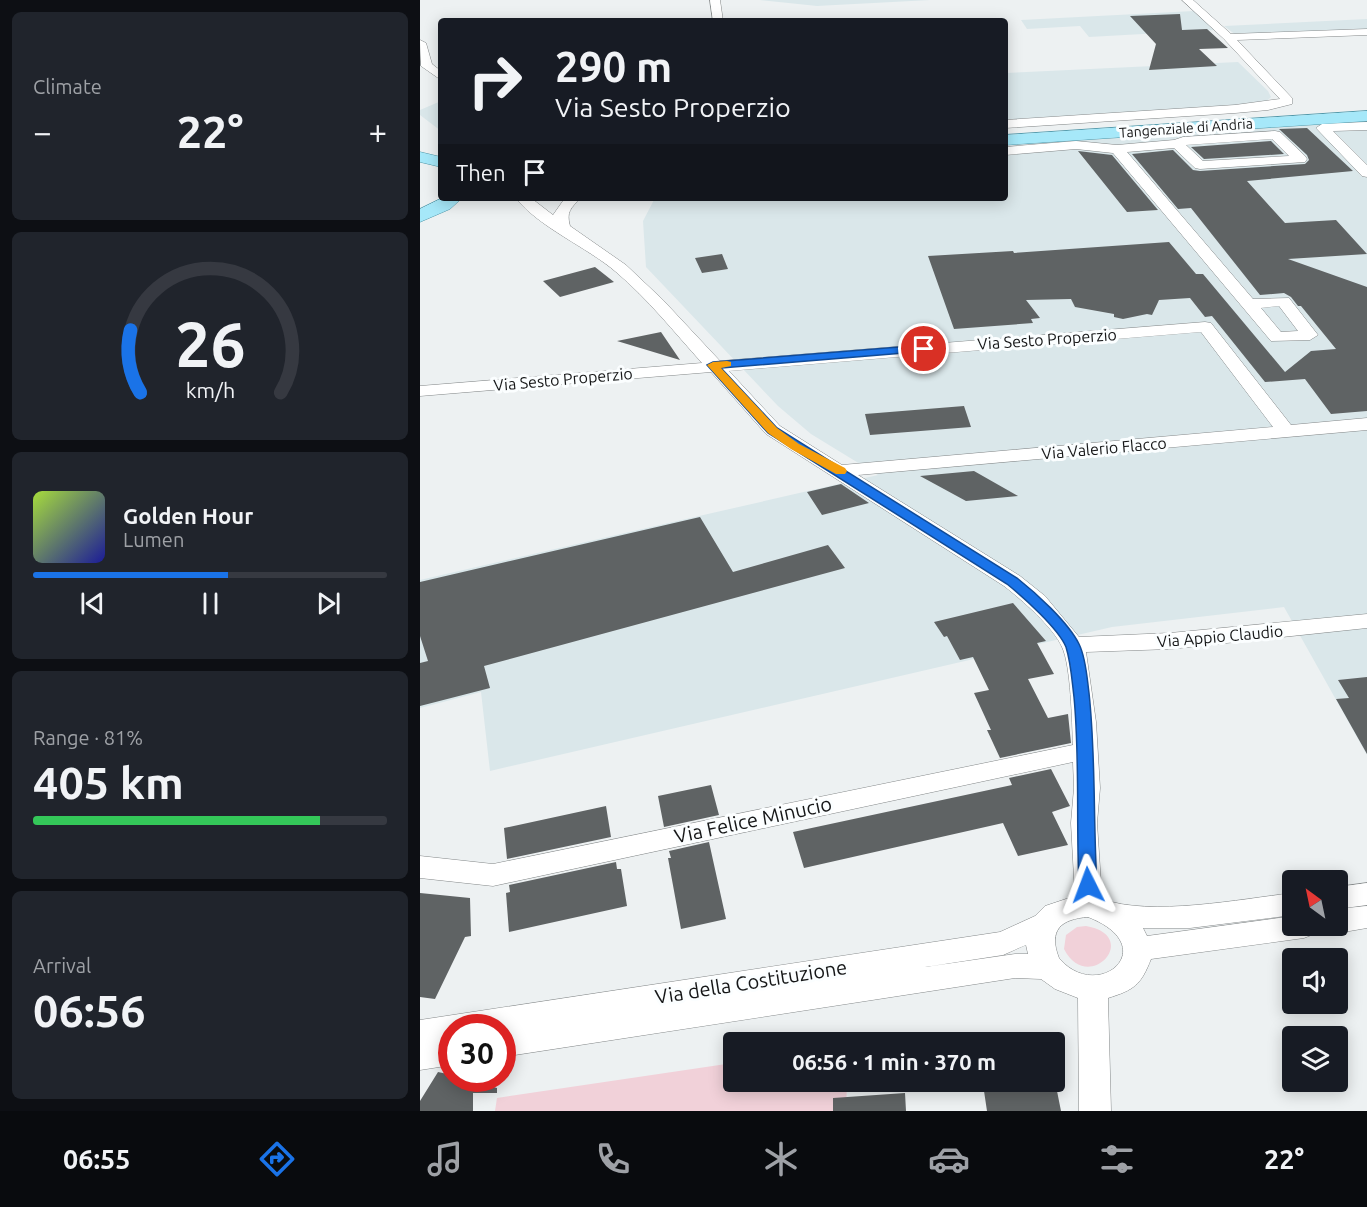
<!DOCTYPE html>
<meta charset="utf-8">
<style>
:root{--surface:#171b24;--page:#20242c;--text:#f1f3f6;--muted:#9ea1a6;--line:#363941;--accent:#1a73e8}
body{margin:0;font-family:Ubuntu,sans-serif;background:var(--page);color:var(--text);height:100vh;display:flex;flex-direction:column;font-size:22px;white-space:nowrap}
*{box-sizing:border-box;margin:0}
p{font-size:20px;color:var(--muted)}
.icon{flex:none;width:33px;height:33px;fill:none;stroke:currentColor;stroke-width:2;stroke-linecap:round;stroke-linejoin:round}
.map{position:relative;flex:1;overflow:hidden}
.drawer{display:flex;flex-direction:column;gap:12px;padding:12px;background:#0d0f14;width:420px}
.drawer>*{flex:none}
.guide{position:absolute;left:18px;top:18px;width:570px;height:183px;border-radius:6px;box-shadow:0 3px 15px #0003;background:#171b24;color:var(--text);overflow:hidden}
.needle{width:39px;rotate:327deg}
.buttons{position:absolute;left:862px;top:870px;display:grid;gap:12px}
.buttons a{display:grid;place-items:center;width:66px;height:66px;border-radius:6px;background:var(--surface);box-shadow:0 3px 15px #0003;font-size:30px}
.speed{position:absolute;left:18px;top:1014px;display:flex;gap:12px;font-size:30px;font-weight:700;text-align:center}
.speed>*{display:grid;place-content:center;width:78px;height:78px;border-radius:50%;background:var(--surface);box-shadow:0 3px 15px #0003;line-height:1}
.speed .limit{border:9px solid #d22;background:#fff;color:#111}
.pin{position:absolute;display:grid;place-items:center;width:51px;height:51px;color:#fff;margin:-26px;border:3px solid #fff;border-radius:50%;box-shadow:0 2px 6px #0007}
.me{position:absolute;width:66px;margin:-33px;rotate:357deg;stroke-linejoin:round;filter:drop-shadow(0 0 4px #0008)}
.turn{display:flex;align-items:center;gap:21px;height:126px;padding:0 18px;font-size:27px}
.turn .icon{width:78px;height:78px;stroke-width:2.5}
.turn b{display:block;font-size:42px;line-height:51px}
.then{display:flex;align-items:center;height:57px;padding:0 18px;background:#0003;gap:12px;font-size:22px}
.big{font-size:45px;font-weight:700;line-height:1.1}
.drawer .widget{flex:1;display:flex;flex-direction:column;justify-content:center;gap:9px;min-width:0;padding:0 21px;border-radius:9px;background:var(--page)}
.drawer .dial{align-items:center;gap:0}
.dial svg{height:156px;overflow:visible;fill:none;stroke:var(--line);stroke-width:7;stroke-linecap:round;text-anchor:middle}
.dial text{fill:var(--text);stroke:none}
.song{display:flex;align-items:center;gap:18px}
.cover{width:72px;height:72px;border-radius:9px;background:linear-gradient(135deg,hsl(80 70% 55%),hsl(240 70% 35%))}
.played{height:6px;border-radius:3px;background:linear-gradient(90deg,var(--accent) 55%,var(--line) 55%)}
.keys{display:flex;justify-content:space-around;direction:ltr}
.heat{display:flex;justify-content:space-between;align-items:center;font-size:33px;direction:ltr}
.charge{height:9px;border-radius:4px;background:linear-gradient(90deg,#34c759 81%,var(--line) 0)}
.trip{position:absolute;left:303px;top:1032px;width:342px;height:60px;border-radius:6px;background:var(--surface);box-shadow:0 3px 15px #0003;font-weight:700;line-height:60px;text-align:center}
.tab-bar{display:flex;height:96px;justify-content:space-around;align-items:center;background:#090b0e;color:var(--muted)}
.tab-bar .icon{width:42px;height:42px}
.tab-bar .active{color:var(--accent)}
.tab-bar b{font-size:27px;color:var(--text)}
main{display:flex;flex:1;min-height:0}
.map>svg:first-child{display:block}
.built{fill:#dae7ea}
.green{fill:#f1d1d9}
.building{fill:#5f6364}
.lines{fill:none;stroke-linecap:round;stroke-linejoin:round}
.minor-casing{stroke:#838788;stroke-width:1}
.major-casing{stroke:#4d95a7;stroke-width:1}
.minor{fill:#fff;fill-rule:evenodd}
.major{fill:#a6e8f9;fill-rule:evenodd}
.route{fill:#1a73e8;stroke:#114b97;stroke-width:1.5}
.slow{fill:#f59e0b}
.labels{text-anchor:middle;stroke-width:6;stroke-linejoin:round;paint-order:stroke}
.far-street-label{font-size:14px;fill:#151617;stroke:#fbfeff}
.street-label{font-size:16px;fill:#151617;stroke:#fbfeff}
.near-street-label{font-size:20px;fill:#151617;stroke:#fbfeff}
</style>
<main>
<section class="drawer">
<div class="widget"><p>Climate</p>
<div class="heat"><a>−</a><b class="big">22°</b><a>+</a></div>
</div>
<div class="widget dial"><svg viewBox="0 0 100 80">
<path d="M14 69A42 42 0 1 1 86 69"/>
<path d="M14 69A42 42 0 0 1 9 37" stroke="#1a73e8"/>
<text x="50" y="56" font-size="32" font-weight="700">26</text>
<text x="50" y="72" font-size="11">km/h</text>
</svg></div>
<div class="widget">
<div class="song"><i class="cover"></i><div><b>Golden Hour</b><p>Lumen</p></div></div>
<div class="played"></div>
<div class="keys"><svg class="icon" aria-label="previous" viewBox="0 0 24 24"><path d="M18 5L8 12l10 7zM5 5v14"/></svg><svg class="icon" aria-label="pause" viewBox="0 0 24 24"><path d="M8 5v14M16 5v14"/></svg><svg class="icon" aria-label="next" viewBox="0 0 24 24"><path d="M6 5l10 7-10 7zM19 5v14"/></svg></div>
</div>
<div class="widget"><p>Range · 81%</p><b class="big">405 km</b><div class="charge"></div></div>
<div class="widget"><p>Arrival</p><b class="big">06:56</b></div>
</section>
<div class="map">
<svg width="947" height="1111" viewBox="0 0 947 1111">
<rect width="100%" height="100%" fill="#edf1f2"/>
<!-- built -->
<path class="built" d="M340,0H510L397,6Z
M774,11L795,30L669,37L660,26L607,29L601,20Z
M947,19V30L816,35L804,26Z
M818,62L848,91L851,97L847,101L836,104L585,120V73Z
M21,101V131L0,115V110Z
M947,121V755L864,607L692,627L70,771L61,692L0,708V580L458,475L391,434L358,406L226,267L223,221L235,198H585V146Z"/>
<!-- green -->
<path class="green" d="M666,926C723,936 668,996 644,949L646,935L657,927Z
M313,1063L314,1082H427L426,1111H75L77,1098Z"/>
<!-- building -->
<path class="building" d="M760,14L762,30L787,29L808,48L779,49L797,66L729,70L736,44L710,16Z
M887,128L933,171L827,181L865,223L916,220L947,254L868,259L947,287V411L911,414L885,379L845,382L792,316L785,317L770,298L739,300L732,315L727,314L703,319L694,317V314L655,307L651,299L606,300L620,318L611,319L613,323L534,329L508,256L593,251L594,253L749,242L776,274H783L865,372L891,351L916,349L881,306H878L871,297L864,293L840,295L771,208L758,209L712,154L753,150L773,170L780,171L885,164L889,160L887,155L859,129Z
M851,141L864,154L784,159L771,147Z
M658,151L692,155L738,210L707,212Z
M302,254L308,269L282,273L275,258Z
M175,267L194,282L140,297L123,281Z
M241,332L260,360L197,341Z
M544,406L551,427L450,435L445,414Z
M554,471L598,496L546,501L500,476Z
M421,484L449,503L402,515L387,492Z
M280,517L313,572L408,545L425,568L64,666L70,688L0,706V663L8,661L0,636V582Z
M593,603L626,641L617,643L634,674L608,679L628,718L648,714L651,743L580,758L567,730H571L554,693L569,690L553,657L540,660L527,636L524,637L514,622Z
M947,677V754L916,699L929,698L918,680Z
M631,769L650,806L632,812L648,845L598,856L583,823L384,868L373,832L592,785L589,778Z
M291,785L299,815L244,827L238,796Z
M186,806L191,837L87,859L84,828Z
M289,842L306,919L261,929L248,858H251L249,851Z
M196,862L197,869H201L207,906L89,932L86,893L90,892L89,885Z
M0,893L50,898L51,936L45,937L15,999L0,997Z
M18,1072L32,1075V1078H43L77,1088V1093H53V1111H0V1101Z
M636,1086L641,1111H567L564,1091Z
M485,1093L486,1111H413V1098Z"/>
<g class="lines">
<!-- minor casing -->
<g class="minor-casing">
<path id="minor" d="M290,0H300L303,21H293Z
M762,0H773L811,34L947,29V35L817,40L872,98V104L848,110L815,113L585,128V120L815,105L860,99L804,39Z
M0,40L6,43L12,64L21,71V80L1,66Z
M947,122V130L913,131L947,165V177L942,176L896,128L902,124Z
M855,131L860,132L885,156L887,159L885,162L780,169L775,168L754,148L707,152L833,299L869,298L898,335L890,340L851,341L693,153L656,149L585,155V147L656,141L697,145L754,140L763,137ZM852,139L869,156L783,161L766,145ZM859,306L878,331L861,332L841,308Z
M96,198H111L133,215L145,198H160C151,209 146,211 150,226L206,265L243,300L300,361L785,322L791,323L871,425L947,418V430L438,475L600,576L625,596L659,637L750,633L947,614V628L750,649L666,652L676,722L680,788L677,823L682,899C730,917 821,899 873,893V915L770,928H723L727,936L873,916V926H898L894,934L884,938L731,959C721,985 714,990 688,998L691,1111H659L658,998L635,989L621,979L595,978L82,1057V1028H32V1065L0,1070V1020L580,932L615,916L625,906L655,896L651,823L654,788L653,762L73,886L0,878V856L73,864L653,745C652,722 651,666 642,647C634,628 601,599 584,586L346,434L291,372L0,396V386L282,363C254,332 228,299 196,272C167,247 118,227 96,198ZM781,332L853,427L422,465L360,426L309,371ZM668,917C745,947 677,1004 639,958C628,930 641,919 668,917ZM606,945L608,954H595L505,967L583,955Z
M947,883V905L918,909V887Z
M947,906V928L918,933L908,929L906,926H918V909Z"/>
</g>
<!-- major casing -->
<g class="major-casing">
<path id="major" d="M947,111V121L585,145V135Z
M0,152L21,157V167L0,162Z
M22,198H42L30,209L0,222V209Z"/>
</g>
<!-- minor -->
<use href="#minor" class="minor"/>
<!-- major -->
<use href="#major" class="major"/>
</g>
<!-- route -->
<path class="route" d="M504,345L509,349L508,351L301,368L357,428L597,578C616,593 648,622 659,644C666,658 667,678 669,693C676,757 673,821 677,885L674,890L668,892L662,890L659,885C656,822 660,760 654,697C652,681 651,663 646,647C638,628 603,597 587,584L348,433L287,365L293,362Z"/>
<!-- slow -->
<path class="slow" d="M307,361L311,362V366L301,368L357,428L379,444L425,468L427,471L425,474H416L371,449L348,433L287,365L293,362Z"/>
<g class="labels">
<!-- far-street labels -->
<g class="far-street-label">
<text transform="translate(766 128) rotate(-4)" y="5">Tangenziale di Andria</text>
</g>
<!-- street labels -->
<g class="street-label">
<text transform="translate(627 339) rotate(-4)" y="6">Via Sesto Properzio</text>
<text transform="translate(143 379) rotate(-5)" y="6">Via Sesto Properzio</text>
<text transform="translate(684 448) rotate(-5)" y="6">Via Valerio Flacco</text>
<text transform="translate(800 636) rotate(-5)" y="6">Via Appio Claudio</text>
</g>
<!-- near-street labels -->
<g class="near-street-label">
<text transform="translate(333 820) rotate(-12)" y="7">Via Felice Minucio</text>
<text transform="translate(331 982) rotate(-9)" y="7">Via della Costituzione</text>
</g>
</g>
</svg>
<div class="buttons">
<a><svg class="needle" viewBox="-14 -14 28 28"><path d="M0-13l5 13h-10z" fill="#e53935"/><path d="M0 13l5-13h-10z" fill="#9ea1a6"/></svg></a>
<a><svg class="icon" aria-label="sound" viewBox="0 0 24 24"><path d="M4 9h4l5-4v14l-5-4H4zM17 9q2 3 0 6"/></svg></a>
<a><svg class="icon" aria-label="layers" viewBox="0 0 24 24"><path d="M12 4l9 5-9 5-9-5zM3 14l9 5 9-5"/></svg></a>
</div>
<div class="speed"><div class="limit">30</div></div>
<div class="pin" style="left:504px;top:349px;background:#d93025"><svg class="icon" aria-label="arrive" viewBox="0 0 24 24"><path d="M6 21V4h12l-3 4 3 4H6"/></svg></div>
<svg class="me" style="left:668px;top:885px" viewBox="-20 -20 40 40"><path d="M0-17L14 15 0 8-14 15z" fill="#1a73e8" stroke="#fff" stroke-width="4"/></svg>
<div class="trip">06:56 · 1 min · 370 m</div>
<div class="guide">
<div class="turn"><svg class="icon" aria-label="right" viewBox="0 0 24 24"><path d="M7 20v-9h11M14 6l5 5-5 5"/></svg><div><b>290 m</b>Via Sesto Properzio</div></div>
<div class="then">Then<svg class="icon" aria-label="arrive" viewBox="0 0 24 24"><path d="M6 21V4h12l-3 4 3 4H6"/></svg></div>
</div>
</div>
</main>
<nav class="tab-bar">
<b>06:55</b>
<svg class="icon active" aria-label="directions" viewBox="0 0 24 24"><path d="M12 3l9 9-9 9-9-9zM9 14v-3h6M13 9l2 2-2 2"/></svg>
<svg class="icon" aria-label="music" viewBox="0 0 24 24"><path d="M9 18V5l10-2v13"/><circle cx="6" cy="18" r="3"/><circle cx="16" cy="16" r="3"/></svg>
<svg class="icon" aria-label="phone" viewBox="0 0 24 24"><path d="M5 4h4l2 5-3 2q2 4 5 5l2-3 5 2v4C11 20 4 13 5 4z"/></svg>
<svg class="icon" aria-label="climate" viewBox="0 0 24 24"><path d="M12 3v18M4 7l16 10M4 17L20 7"/></svg>
<svg class="icon" aria-label="car" viewBox="0 0 24 24"><path d="M5 17H2v-5l4-1 3-4h7l3 4 3 1v5h-3M9 17h6M6 11h13"/><circle cx="7" cy="17" r="2"/><circle cx="17" cy="17" r="2"/></svg>
<svg class="icon" aria-label="filters" viewBox="0 0 24 24"><path d="M4 7h16M4 17h16"/><circle cx="9" cy="7" r="2"/><circle cx="15" cy="17" r="2"/></svg>
<b>22°</b>
</nav>
